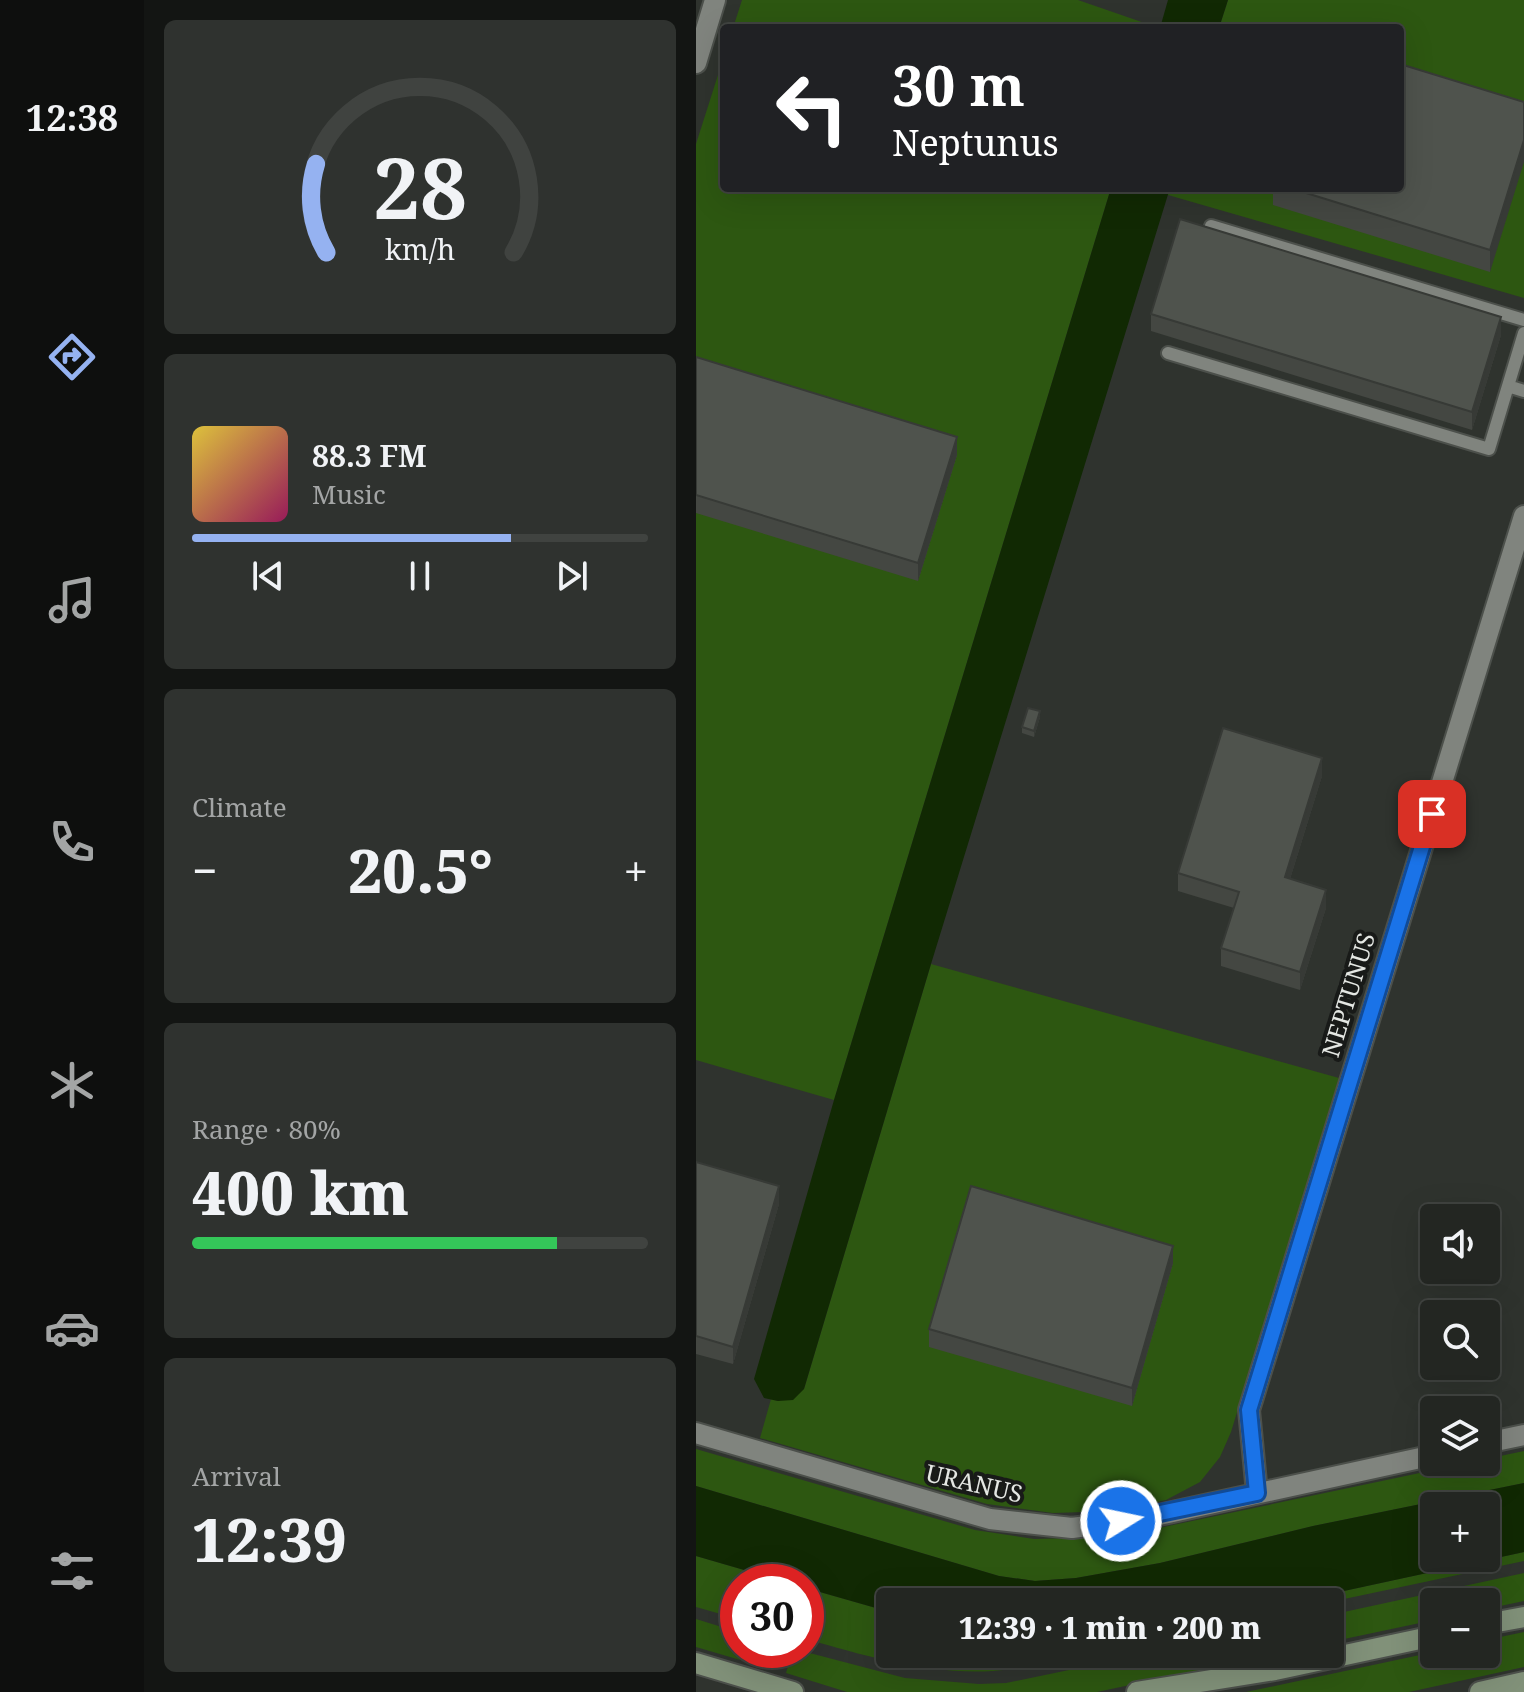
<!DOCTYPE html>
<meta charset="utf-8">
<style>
:root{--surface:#232622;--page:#2f322f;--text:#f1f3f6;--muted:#a3a5a5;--line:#404340;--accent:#95b2f1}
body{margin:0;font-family:"Noto Serif",serif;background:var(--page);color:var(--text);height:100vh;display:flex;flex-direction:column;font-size:30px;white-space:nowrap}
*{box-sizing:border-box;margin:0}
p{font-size:26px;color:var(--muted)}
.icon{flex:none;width:44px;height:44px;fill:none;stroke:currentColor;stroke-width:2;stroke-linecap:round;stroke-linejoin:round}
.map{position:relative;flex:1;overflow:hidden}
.panel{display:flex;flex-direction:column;gap:20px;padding:20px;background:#131513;width:552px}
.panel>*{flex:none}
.top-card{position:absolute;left:24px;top:24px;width:684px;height:168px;border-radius:8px;box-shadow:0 8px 32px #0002,0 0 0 2px var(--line);background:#202124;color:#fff;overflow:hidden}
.controls{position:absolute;left:724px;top:1204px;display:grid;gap:16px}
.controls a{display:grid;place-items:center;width:80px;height:80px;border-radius:8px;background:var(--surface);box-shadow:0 8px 32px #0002,0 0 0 2px var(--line);font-size:40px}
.speed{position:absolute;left:24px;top:1564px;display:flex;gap:16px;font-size:40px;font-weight:700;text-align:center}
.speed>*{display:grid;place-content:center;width:104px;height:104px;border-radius:50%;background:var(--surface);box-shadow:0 8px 32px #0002,0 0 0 2px var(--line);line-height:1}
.speed .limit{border:12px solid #d22;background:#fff;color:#111}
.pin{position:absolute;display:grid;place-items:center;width:68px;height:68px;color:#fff;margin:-34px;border-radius:16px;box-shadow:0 4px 12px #0006}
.me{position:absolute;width:88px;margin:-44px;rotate:80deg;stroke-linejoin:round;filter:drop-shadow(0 0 6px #0008)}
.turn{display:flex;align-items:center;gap:28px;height:168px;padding:0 40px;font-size:36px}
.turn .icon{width:104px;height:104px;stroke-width:2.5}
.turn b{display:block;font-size:56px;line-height:68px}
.big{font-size:60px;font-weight:800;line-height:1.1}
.panel .card{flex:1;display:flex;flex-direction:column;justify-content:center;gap:12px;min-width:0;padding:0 28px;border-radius:12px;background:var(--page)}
.panel .dial{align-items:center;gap:0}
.dial svg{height:208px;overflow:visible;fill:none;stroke:var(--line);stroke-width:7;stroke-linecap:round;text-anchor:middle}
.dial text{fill:var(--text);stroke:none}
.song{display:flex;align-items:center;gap:24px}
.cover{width:96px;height:96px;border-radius:12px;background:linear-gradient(135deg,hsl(50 70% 55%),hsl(330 70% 35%))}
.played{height:8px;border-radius:4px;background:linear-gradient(90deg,var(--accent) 70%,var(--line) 70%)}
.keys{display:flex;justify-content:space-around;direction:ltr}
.heat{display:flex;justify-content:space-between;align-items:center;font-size:44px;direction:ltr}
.charge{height:12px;border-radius:6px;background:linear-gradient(90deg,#34c759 80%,var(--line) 0)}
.trip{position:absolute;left:180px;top:1588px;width:468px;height:80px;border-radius:8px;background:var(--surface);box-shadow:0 8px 32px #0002,0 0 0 2px var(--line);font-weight:800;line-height:80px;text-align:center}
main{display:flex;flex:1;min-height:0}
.dock{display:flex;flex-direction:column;width:144px;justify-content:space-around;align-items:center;background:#0e0f0e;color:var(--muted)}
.dock .icon{width:56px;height:56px}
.dock .selected{color:var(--accent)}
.dock b{font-size:36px;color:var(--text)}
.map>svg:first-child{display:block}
.green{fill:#2d5711}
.water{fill:#112903;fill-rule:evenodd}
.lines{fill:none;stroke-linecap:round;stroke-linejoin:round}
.service-casing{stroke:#4c504b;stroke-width:16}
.minor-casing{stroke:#4c504b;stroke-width:24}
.secondary-casing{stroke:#4c504b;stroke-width:24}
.service{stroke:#80847e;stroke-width:12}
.minor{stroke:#80847e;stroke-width:20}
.secondary{stroke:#819179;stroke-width:20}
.wall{fill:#444742}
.shaded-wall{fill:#373a36}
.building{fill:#4f534d;stroke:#373a36;stroke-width:2}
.route-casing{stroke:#114b97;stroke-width:20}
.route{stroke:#1a73e8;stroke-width:14}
.labels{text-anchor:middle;stroke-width:8;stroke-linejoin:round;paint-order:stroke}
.street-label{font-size:24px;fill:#e4e7e3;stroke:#181a18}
</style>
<main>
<nav class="dock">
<b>12:38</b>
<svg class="icon selected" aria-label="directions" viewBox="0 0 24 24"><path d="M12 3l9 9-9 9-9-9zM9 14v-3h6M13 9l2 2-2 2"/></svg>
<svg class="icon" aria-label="music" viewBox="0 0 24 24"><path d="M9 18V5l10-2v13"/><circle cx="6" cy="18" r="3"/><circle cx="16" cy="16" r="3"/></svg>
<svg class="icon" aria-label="phone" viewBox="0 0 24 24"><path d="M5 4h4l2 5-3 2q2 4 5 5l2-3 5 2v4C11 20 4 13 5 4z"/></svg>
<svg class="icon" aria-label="climate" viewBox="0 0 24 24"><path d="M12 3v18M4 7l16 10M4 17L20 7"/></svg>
<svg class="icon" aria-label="car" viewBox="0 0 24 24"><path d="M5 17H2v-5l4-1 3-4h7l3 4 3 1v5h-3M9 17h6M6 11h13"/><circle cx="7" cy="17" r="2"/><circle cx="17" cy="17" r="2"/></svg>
<svg class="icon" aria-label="filters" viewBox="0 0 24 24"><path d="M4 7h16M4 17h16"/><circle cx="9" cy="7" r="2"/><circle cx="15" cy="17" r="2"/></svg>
</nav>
<section class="panel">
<div class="card dial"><svg viewBox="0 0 100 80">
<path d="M14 69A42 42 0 1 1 86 69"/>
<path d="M14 69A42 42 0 0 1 10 35" stroke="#95b2f1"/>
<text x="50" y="56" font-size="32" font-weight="700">28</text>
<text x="50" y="72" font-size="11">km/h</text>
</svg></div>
<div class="card">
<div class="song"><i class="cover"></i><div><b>88.3 FM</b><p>Music</p></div></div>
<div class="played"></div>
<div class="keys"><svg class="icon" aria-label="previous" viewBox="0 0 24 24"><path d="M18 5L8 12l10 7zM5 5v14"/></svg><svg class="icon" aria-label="pause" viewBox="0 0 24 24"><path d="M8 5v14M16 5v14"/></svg><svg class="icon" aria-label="next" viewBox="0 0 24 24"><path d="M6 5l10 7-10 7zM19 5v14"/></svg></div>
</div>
<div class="card"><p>Climate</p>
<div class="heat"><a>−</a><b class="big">20.5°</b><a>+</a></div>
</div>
<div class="card"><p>Range · 80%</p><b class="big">400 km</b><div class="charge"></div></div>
<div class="card"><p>Arrival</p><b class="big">12:39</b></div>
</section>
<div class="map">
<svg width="828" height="1692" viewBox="0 0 828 1692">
<rect width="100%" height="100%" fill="#2f332e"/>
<!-- green -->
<path class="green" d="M46,0H382L463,28H37Z
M532,0H828V298L472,195L474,188H704V28H523Z
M28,56V188H415L138,1100L0,1060V144Z
M235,964L643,1078L535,1432L524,1457L504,1482L470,1500L420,1511L357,1513L291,1504L64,1438L75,1399L82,1401L108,1389Z
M0,1449L279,1530L338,1539L420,1537L776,1462H790V1459L828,1451V1483L617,1526L464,1563L380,1578L339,1581L303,1576L0,1486Z
M828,1552V1561L634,1602H597Z
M0,1556L90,1582H42V1619L0,1607Z
M828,1573V1601L790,1609V1602H738V1620L634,1642V1615Z
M110,1588L194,1612V1654H393C361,1661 329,1669 297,1671C233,1675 170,1656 110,1639Z
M0,1619L42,1632V1650H82L78,1670L0,1647Z
M828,1632V1667L713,1692H550L738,1652V1654H790V1640Z
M106,1651L209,1678L283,1684L310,1683L450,1654H579L401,1692H151L90,1673L95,1656Z"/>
<!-- water -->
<path class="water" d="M472,0H532L523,28H464Z
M415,188H474L235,964L108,1389L97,1400L82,1401L68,1398L58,1379L138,1100Z
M828,1483V1552L597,1602H194V1612L110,1588V1582H90L0,1556V1486L303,1576L339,1581L380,1578L464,1563L617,1526ZM738,1506H790V1558H738Z"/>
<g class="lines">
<!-- service casing -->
<g class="service-casing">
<path id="service" d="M515,226L828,320
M472,353L793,449L812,386L828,391
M812,386L828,333"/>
</g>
<!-- minor casing -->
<g class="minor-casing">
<path id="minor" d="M0,63L19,0
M0,1433L294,1519L376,1528L449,1518L738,1455
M790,1443L828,1435
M561,1493L553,1410L828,516"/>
</g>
<!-- secondary casing -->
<g class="secondary-casing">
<path id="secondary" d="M790,1624L828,1617
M0,1663L97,1692
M441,1692L579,1670L738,1636
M784,1692L828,1682"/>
</g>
<!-- service -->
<use href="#service" class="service"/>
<!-- minor -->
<use href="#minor" class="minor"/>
<!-- secondary -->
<use href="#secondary" class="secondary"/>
</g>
<!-- wall -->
<path class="wall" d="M828,102L794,272L577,205V188H704Z
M455,314L805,335L776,430L455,331Z
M0,357L261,455L222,581L0,513Z
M344,717L338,737L326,733V727Z
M626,776L594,879L630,908L604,990L525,966V948L538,908L482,891V873Z
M0,1162L83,1204L37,1364L0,1354Z
M477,1263L436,1406L233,1347V1329Z"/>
<!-- shaded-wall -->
<path class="shaded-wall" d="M828,140V162L794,272V250Z
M805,317V335L776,430V412Z
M261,437V455L222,581V563Z
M344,711V717L338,737V731Z
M626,758V776L589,895V877Z
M630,890V908L604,990V972Z
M83,1186V1204L37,1364V1347Z
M477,1246V1263L436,1406V1388Z"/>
<!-- building -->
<path class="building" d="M704,64L828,102V140L794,250L594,188H704Z
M484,219L805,317L776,412L455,314Z
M0,357L261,437L222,563L0,495Z
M332,708L344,711L338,731L326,727Z
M527,728L626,758L589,877L630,890L604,972L525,948L543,892L482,873Z
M0,1162L83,1186L37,1347L0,1336Z
M275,1186L477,1246L436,1388L233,1329Z"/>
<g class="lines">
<!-- route casing -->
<g class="route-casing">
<path id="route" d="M425,1521L561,1493L553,1410L736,814"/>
</g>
<!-- route -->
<use href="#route" class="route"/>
</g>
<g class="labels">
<!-- street labels -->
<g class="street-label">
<text transform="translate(653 995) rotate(-73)" y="8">NEPTUNUS</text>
<text transform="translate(278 1484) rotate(13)" y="8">URANUS</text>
</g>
</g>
</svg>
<div class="controls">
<a><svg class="icon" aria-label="sound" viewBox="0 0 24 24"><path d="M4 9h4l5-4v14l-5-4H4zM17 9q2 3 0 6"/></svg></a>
<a><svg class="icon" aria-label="search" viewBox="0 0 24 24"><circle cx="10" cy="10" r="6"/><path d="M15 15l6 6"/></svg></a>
<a><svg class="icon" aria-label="layers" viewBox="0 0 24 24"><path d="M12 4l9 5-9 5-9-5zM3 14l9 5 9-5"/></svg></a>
<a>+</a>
<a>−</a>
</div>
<div class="speed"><div class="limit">30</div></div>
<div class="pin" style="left:736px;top:814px;background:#d93025"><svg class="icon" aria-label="arrive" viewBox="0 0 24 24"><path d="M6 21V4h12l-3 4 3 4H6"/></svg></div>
<svg class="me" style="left:425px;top:1521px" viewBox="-20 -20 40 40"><circle r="17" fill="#1a73e8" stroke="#fff" stroke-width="3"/><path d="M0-11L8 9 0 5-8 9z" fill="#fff"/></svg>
<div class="trip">12:39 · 1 min · 200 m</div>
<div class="top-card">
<div class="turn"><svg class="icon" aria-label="left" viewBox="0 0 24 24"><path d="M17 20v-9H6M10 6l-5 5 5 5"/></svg><div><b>30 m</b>Neptunus</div></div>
</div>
</div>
</main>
